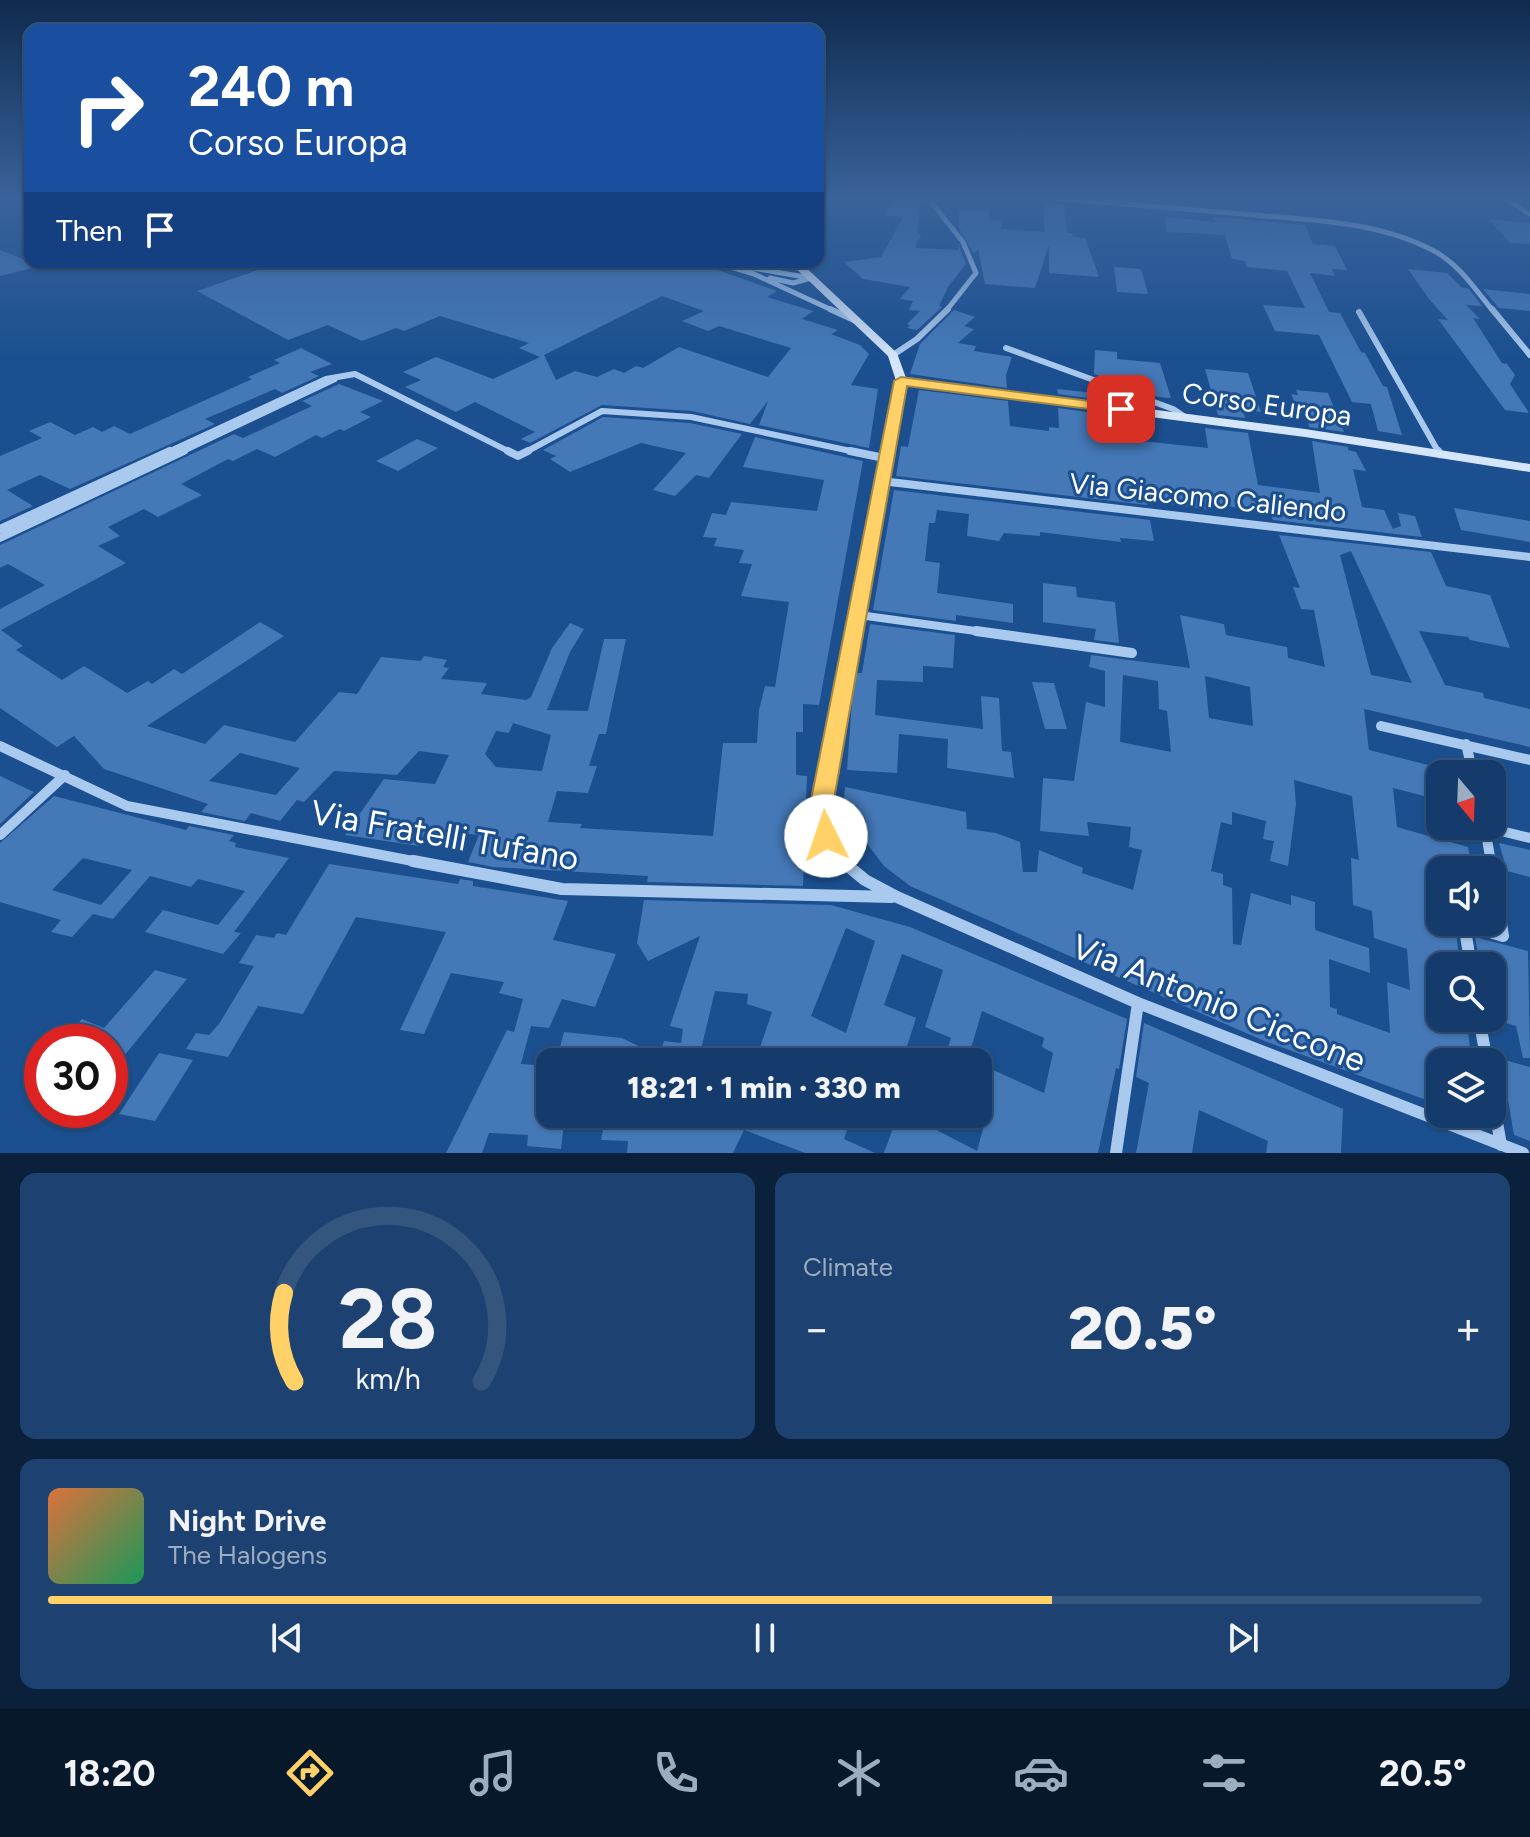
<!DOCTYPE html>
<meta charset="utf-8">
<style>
:root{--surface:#143b6b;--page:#1d4271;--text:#f1f3f6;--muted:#9dadc1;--line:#33557e;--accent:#ffd166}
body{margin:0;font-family:Figtree,sans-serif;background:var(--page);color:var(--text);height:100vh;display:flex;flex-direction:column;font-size:30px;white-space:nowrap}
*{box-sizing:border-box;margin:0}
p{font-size:26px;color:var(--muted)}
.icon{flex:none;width:44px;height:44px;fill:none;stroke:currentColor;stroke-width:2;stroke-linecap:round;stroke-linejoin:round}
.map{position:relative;height:1153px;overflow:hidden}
.panel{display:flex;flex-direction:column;gap:20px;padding:20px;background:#0b203b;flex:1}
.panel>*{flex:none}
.hud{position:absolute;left:24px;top:24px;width:800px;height:244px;border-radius:16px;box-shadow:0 2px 6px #0004,0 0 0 2px var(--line);background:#1a4fa0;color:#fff;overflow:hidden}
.needle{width:52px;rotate:161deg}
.tools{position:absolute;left:1426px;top:760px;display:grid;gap:16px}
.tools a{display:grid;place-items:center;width:80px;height:80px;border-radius:16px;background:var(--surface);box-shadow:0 2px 6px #0004,0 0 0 2px var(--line);font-size:40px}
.speed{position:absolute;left:24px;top:1024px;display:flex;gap:16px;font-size:40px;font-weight:700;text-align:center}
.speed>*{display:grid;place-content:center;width:104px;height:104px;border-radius:50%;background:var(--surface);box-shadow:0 2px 6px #0004,0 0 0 2px var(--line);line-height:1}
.speed .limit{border:12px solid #d22;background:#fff;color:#111}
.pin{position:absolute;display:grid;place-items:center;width:68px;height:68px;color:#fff;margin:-34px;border-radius:16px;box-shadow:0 4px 12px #0006}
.me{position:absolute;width:88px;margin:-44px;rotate:356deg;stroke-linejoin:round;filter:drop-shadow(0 0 6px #0008)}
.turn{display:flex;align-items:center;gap:28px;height:168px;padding:0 32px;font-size:36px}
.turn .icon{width:104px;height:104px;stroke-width:2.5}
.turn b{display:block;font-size:56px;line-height:68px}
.then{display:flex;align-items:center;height:76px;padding:0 32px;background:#0003;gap:16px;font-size:30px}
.big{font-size:60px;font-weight:800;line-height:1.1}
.panel .widget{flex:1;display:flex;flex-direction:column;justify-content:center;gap:12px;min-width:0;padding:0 28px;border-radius:16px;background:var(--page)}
.panel .dial{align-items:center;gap:0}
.dial svg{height:208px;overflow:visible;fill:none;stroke:var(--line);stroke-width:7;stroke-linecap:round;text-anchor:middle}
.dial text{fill:var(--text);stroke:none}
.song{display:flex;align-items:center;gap:24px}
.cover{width:96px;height:96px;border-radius:12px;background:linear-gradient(135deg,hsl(20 70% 55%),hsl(150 70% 35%))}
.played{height:8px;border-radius:4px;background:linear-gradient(90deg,var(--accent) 70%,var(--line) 70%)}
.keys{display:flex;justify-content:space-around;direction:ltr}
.heat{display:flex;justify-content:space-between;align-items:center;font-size:44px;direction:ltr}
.panel .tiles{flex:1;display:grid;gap:20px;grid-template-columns:1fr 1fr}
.widget:last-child{grid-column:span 2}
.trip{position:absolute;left:536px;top:1048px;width:456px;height:80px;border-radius:16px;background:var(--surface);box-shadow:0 2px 6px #0004,0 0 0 2px var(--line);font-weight:800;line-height:80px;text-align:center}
.menu{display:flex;height:128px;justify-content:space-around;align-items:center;background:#08182b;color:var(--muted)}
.menu .icon{width:56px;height:56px}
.menu .on{color:var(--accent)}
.menu b{font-size:36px;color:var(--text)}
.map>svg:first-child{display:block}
.building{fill:#4478b7;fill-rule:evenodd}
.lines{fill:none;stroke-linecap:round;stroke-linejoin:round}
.minor-far4{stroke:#a9c9ee;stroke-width:5}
.minor-far3{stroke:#a9c9ee;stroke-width:6}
.minor-far2{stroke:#a9c9ee;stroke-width:8}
.minor-far1{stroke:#a9c9ee;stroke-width:10}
.minor{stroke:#a9c9ee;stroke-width:12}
.tertiary{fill:#a9c9ee;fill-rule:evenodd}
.secondary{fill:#d6e6fa;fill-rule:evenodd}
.route{fill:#ffd166;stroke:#a68842;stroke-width:2}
.labels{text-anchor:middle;stroke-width:6;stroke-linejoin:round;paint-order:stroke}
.street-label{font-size:28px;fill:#fff;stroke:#1b4f8f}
.near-street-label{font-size:34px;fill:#fff;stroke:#1b4f8f}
</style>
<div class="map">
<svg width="1530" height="1153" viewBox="0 0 1530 1153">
<rect width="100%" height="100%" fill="#1b4f8f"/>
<!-- building -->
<path class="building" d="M894,198H921L917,234L921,235L915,248L959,250V246L966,264L948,287L939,306L942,307L917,330L907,328L910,325L907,324L920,311L909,310L913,301L900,299L910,287L863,279L844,262L881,257L903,217L885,215Z
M1043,203L1064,204L1067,233H1071L1073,237L1085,238L1099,277L1049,273V245L1035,288L985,284L978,249L974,254L959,228V211L989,209V220L1002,221L1001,229L1045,232Z
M1165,217L1216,222L1214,217L1305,225L1313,244L1335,246L1347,270L1332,269L1335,276L1310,273L1329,312L1340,313L1361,352L1365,353L1383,386L1387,387L1402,435L1378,431L1371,404L1352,402L1319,335L1275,331L1263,305L1305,308L1287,271L1247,267L1245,261L1232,259L1225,235L1166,232Z
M1489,219L1530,223V244L1510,243Z
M0,250L30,262L44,265L0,276Z
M281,262H327L343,268L359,262H695L777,291L767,297L813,311L802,319L838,330L831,334L860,345L869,354L851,385L878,389L869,448L759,425L768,401L750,424L692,411L602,405L530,443L521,439L535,432L475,402L456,412L405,387L421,380L403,372L436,357L493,379L540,357L519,348L529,343L440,316L404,331L396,328L362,341L328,325L288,340L197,291ZM662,296L704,311L682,321L708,331L719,326L791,348L768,377L679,347L643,368L636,366L624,373L614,369L597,377L575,371L556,380L544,355Z
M1114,267L1141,269L1148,294L1117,292Z
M1408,269L1447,273L1461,287L1469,289L1482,306L1466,305L1480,319L1473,318L1502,363L1507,364L1515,375L1510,384L1529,413L1505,410L1438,319L1448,320L1429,299Z
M1483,289L1530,294V311L1499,308Z
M954,310L975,317L964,326L974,329L958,343L976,346L974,351L1012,357L1006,375L1007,388L910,374L920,344Z
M301,348L332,364L310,372L319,376L282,393L275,389L205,419L215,424L70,489L40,475L7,490L33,506L0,521V456L42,438L29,431L50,422L75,435L93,427L102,432L114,426L130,434L252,379L248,377L280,363L274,360Z
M1095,350L1117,352V359L1160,363L1171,398L1158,397L1094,374Z
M1205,369L1248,373L1261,412L1243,410L1245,418L1218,415Z
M339,384L383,401L360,412L371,417L344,431L340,429L322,438L316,435L275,457L257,449L233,461L228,459L181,484L202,495L158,517L144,509L108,527L120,536L98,546L126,563L1,630L23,646L16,650L62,680L84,666L127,693L148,681L152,684L174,669L182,674L260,622L284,636L147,726L205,744L224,725L295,742L339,692L357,694L381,657L421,661L424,656L447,660L443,667L449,668L441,679L487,683L481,694L526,700L531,697L552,648L570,623L584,629L570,652L547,710L588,711L604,639H626L606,734H599L589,766H597L588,793L557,791L548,822L582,824L580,828L713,836L723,743H757L759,710L765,686L775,687L789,602L741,596L752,564L739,563L744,550L714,546L717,538L703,537L712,513L726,515L731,502L817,511L824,480L743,467L755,437L863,461L819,705L803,704V732H796V775L807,776L803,886L647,882L648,876L493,867L468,862L479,835L426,830L419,846L345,835L384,779L435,784L449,755L419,751L397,775L334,771L304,802L297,800L280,821L251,813L245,821L201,812L208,804L104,769L74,736L57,747L0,708V609L45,585L8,564L0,568V545L234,434L243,438L312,406L302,401ZM513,723L551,735L542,771L496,767L485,754L496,731L509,733ZM240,753L300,768L276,795L209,781Z
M1094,387L1147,406L1058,394L1057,389L1094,393Z
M919,390L1008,401L1010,426L1049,431V427L1059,428L1058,408L1124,417L1132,440L1208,448L1205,428L1248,433L1258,485L1320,493L1312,441L1348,447V450L1356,452L1366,471L1353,469L1362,507L1384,510L1393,529L1401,526L1398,513L1415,516L1422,537L1273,520L1270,513L1209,503L1210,510L1149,501L1147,505L896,476L901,446L908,447Z
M1296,390L1328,393L1344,432L1309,427L1307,413L1299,412L1291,394L1298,395Z
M603,417L690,423L742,434L709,478L696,475L675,496L653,490L686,453L641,443L570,472L550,459L556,456L543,450Z
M417,439L438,448L398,471L376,461Z
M894,490L1150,520L1154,541L1120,538L1121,542L1040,532V536L1004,533L999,541L967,536L969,514L937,510L935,523H929L925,561L940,563L937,593L1013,604V623L956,615V621L873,610Z
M1454,508L1530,521V542L1461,530Z
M1279,535L1431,552L1446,586L1490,595L1510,648L1470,640L1468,637L1419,631L1445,685L1483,693L1484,698L1530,709V747L1364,709L1369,750L1440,768V800L1393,788L1397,827L1468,847L1472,870H1440V922H1450L1451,930L1456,931L1460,966H1440V1018H1466L1472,1062H1440V1105L1262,1040L910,886L884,866L843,812L845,787L966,812L967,829L996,833L1020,842L1023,872H1037L1039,850L1083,868L1082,873L1133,890L1142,850L1129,847L1131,827L1087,822L1089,836L1040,831L1043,778L1074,781L1086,702L1105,707V671L1089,667L1091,655L1190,668L1180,615L1224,624L1226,635L1287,647L1288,658L1325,667L1314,610L1301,609L1293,587L1300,588ZM1351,551L1412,683L1371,675L1340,555ZM1123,675L1158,681L1159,709L1167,711L1171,752L1120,742ZM1205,676L1250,687L1253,726L1209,718ZM1294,780L1352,796L1359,860L1351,858L1353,905L1372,911L1374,938L1407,949L1410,990L1387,982L1390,1033L1337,1014V1009L1330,1007L1329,959L1370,973L1369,948L1315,930V902L1291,895V905L1251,893L1241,945L1233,944L1232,888L1223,885V874L1211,871L1221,822L1232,825V812L1266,821L1263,839L1274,841L1270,861L1288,866L1296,804Z
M1043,583L1076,587L1077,597L1115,602L1119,643L1094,640L1096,629L1043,622Z
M870,624L955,635L953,668L923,666V682L877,680L875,715L983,729L981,696L999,698L1002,751L1011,752L1014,778L947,768L948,739L899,734L897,773L847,770L854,673H862Z
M1032,682L1054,683L1067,729H1045Z
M0,776L34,792L0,824Z
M54,796L186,830L189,826L234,835L229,841L236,843L235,847L289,858L234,932L241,933L223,954L145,932L163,910L218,925L245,891L198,879L191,887L150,876L113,919L93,914L72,937L51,932L61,920L0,902V843ZM83,858L132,870L101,905L52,890Z
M1499,843L1530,850V877L1507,871Z
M329,864L458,884L460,879L473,881V886L568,901L553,940L616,954L595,1007L562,999L549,1028L531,1026L521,1064L550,1066V1114H565L561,1149L527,1146L528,1135L489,1133L482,1153H446L507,1030L514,1032L523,999L499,993L504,982L451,973L424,1034L400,1030L446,932L356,917L303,1014L258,1006L228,1057L186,1049L196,1033L209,1035L219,1024L254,966L239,963L256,935L274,938L277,933L286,935Z
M644,900L831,905L910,927L1127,1019L1119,1069L1116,1068L1098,1153H884L898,1114H929L925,1124L977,1151L986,1118L978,1114V1063L1044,1093L1053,1053L1042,1047L1044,1038L982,1011L967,1062H943L951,1038L925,1027L943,970L902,954L884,1005L916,1018L902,1062H755L772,1012L747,1004L748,994L715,991L698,1062H556L564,1032L622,1038L659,1056L664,1041L681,1043L683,1029L670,1026L700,936L648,961L637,943ZM846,928L875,941L846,1033L811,1016Z
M1475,937L1528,951L1530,1058H1523L1516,1026L1492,1019V958L1478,954Z
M155,970L187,979L110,1073V1042H61L82,1019L104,1028Z
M1144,1023L1343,1109L1341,1153H1266L1268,1141L1199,1110L1192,1153H1136L1149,1083L1136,1077Z
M159,1053L193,1060L155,1121L119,1114Z
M1501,1059L1530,1067V1141L1514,1135Z
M606,1114H853L844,1139L875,1153H805L744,1130L733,1153H627L628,1141L601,1140Z"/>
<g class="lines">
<!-- minor-far4 -->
<path class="minor-far4" d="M928,198L963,242L976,273L946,311
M1054,198C1117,203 1180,209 1243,214C1306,220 1376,220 1434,251C1459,264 1475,289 1493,311
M721,264L754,274L834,311
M740,266L811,278
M770,278L793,283L811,278"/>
<!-- minor-far3 -->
<path class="minor-far3" d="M830,309L856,321
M1492,309L1530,355
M1359,312L1439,453
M1006,348L1173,409L1185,417
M893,355L917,339L948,309
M166,453L326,379L355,374L512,453
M179,453L335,379
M524,453L602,411L691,417L860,453
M888,453L901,381"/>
<!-- minor-far2 -->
<path class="minor-far2" d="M508,451L518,456L528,451
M850,451L884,458
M1438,451L1440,454
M881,481L1530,557
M0,529L170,451
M0,538L184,451
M859,615L990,633
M854,633L888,451"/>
<!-- minor-far1 -->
<path class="minor-far1" d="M976,631L1132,653
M1381,726L1530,760
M1466,744L1473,774
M0,746L127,806L423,863
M0,835L65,775
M843,863L830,840L822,805L854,631
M1491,863L1485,827L1530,838"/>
<!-- minor -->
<path class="minor" d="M413,861L562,889L892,897
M842,861L865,880L897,897L1138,1003L1523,1153
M1471,966L1464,924L1503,936L1491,861
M1479,1018L1487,1062
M1492,1094L1501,1145
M1116,1153L1138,1003"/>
<!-- tertiary -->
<path class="tertiary" d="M1500,198H1509L1530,212V217Z"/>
<!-- secondary -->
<path class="secondary" d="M789,262H800L897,353L906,378L1305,429L1530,464V472L1305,437L897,384L888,356Z"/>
</g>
<!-- sky -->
<linearGradient id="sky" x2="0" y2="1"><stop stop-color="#0f2b4f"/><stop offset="0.55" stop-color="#39639b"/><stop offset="1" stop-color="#39639b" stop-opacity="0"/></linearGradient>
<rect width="1530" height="360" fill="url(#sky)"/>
<!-- route -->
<path class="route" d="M901,377L1121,405L1129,409L1121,413L907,386L833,805L838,836L835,844L826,847L818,844L810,805L894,381Z"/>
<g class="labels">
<!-- street labels -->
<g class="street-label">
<text transform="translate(1267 404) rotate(8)" y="10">Corso Europa</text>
<text transform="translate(1208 497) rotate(6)" y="10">Via Giacomo Caliendo</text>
</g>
<!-- near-street labels -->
<g class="near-street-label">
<text transform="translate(445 835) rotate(10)" y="12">Via Fratelli Tufano</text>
<text transform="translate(1219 1003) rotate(22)" y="12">Via Antonio Ciccone</text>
</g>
</g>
</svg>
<div class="tools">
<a><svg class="needle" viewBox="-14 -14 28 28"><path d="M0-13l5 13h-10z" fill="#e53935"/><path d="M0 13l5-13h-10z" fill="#9dadc1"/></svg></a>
<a><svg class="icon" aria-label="sound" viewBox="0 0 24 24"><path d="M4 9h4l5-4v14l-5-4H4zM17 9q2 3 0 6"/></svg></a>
<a><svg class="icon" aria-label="search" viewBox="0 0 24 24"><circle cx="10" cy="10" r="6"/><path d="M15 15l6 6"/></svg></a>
<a><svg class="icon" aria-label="layers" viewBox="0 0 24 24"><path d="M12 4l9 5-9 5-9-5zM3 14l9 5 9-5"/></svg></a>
</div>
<div class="speed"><div class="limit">30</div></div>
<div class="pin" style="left:1121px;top:409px;background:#d93025"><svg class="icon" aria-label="arrive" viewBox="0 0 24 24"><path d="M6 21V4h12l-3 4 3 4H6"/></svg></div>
<svg class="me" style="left:826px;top:836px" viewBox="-20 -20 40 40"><circle r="19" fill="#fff"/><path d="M0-13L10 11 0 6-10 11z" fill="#ffd166"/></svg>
<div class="trip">18:21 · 1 min · 330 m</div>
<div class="hud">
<div class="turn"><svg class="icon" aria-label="right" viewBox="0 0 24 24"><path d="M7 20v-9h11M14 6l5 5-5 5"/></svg><div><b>240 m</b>Corso Europa</div></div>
<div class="then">Then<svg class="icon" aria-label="arrive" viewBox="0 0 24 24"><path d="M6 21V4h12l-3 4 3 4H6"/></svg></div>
</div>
</div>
<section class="panel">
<div class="tiles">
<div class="widget dial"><svg viewBox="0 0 100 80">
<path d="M14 69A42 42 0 1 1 86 69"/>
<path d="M14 69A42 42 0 0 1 10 35" stroke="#ffd166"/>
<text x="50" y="56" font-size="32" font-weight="700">28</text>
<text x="50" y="72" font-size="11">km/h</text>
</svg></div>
<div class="widget"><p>Climate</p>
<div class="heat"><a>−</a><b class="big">20.5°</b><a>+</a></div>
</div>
<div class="widget">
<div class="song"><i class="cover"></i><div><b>Night Drive</b><p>The Halogens</p></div></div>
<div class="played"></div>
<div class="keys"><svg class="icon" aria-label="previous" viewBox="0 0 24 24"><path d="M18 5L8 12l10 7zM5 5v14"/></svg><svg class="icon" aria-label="pause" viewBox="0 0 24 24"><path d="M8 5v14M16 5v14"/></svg><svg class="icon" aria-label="next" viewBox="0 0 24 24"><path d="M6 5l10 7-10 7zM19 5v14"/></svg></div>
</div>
</div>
</section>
<nav class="menu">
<b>18:20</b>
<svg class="icon on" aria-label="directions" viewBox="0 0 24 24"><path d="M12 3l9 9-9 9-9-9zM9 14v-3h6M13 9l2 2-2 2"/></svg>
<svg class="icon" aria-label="music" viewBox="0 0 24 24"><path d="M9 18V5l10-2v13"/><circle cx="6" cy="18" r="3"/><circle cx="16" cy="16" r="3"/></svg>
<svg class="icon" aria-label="phone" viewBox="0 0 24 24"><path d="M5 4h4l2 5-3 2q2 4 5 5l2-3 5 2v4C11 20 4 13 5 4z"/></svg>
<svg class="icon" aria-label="climate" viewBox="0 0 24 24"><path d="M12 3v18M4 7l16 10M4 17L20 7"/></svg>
<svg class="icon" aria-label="car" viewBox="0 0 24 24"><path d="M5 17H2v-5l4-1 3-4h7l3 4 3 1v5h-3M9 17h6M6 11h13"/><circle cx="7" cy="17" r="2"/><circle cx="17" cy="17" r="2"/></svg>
<svg class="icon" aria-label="filters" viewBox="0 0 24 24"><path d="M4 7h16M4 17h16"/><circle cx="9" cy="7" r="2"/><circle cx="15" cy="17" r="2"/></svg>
<b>20.5°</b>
</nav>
